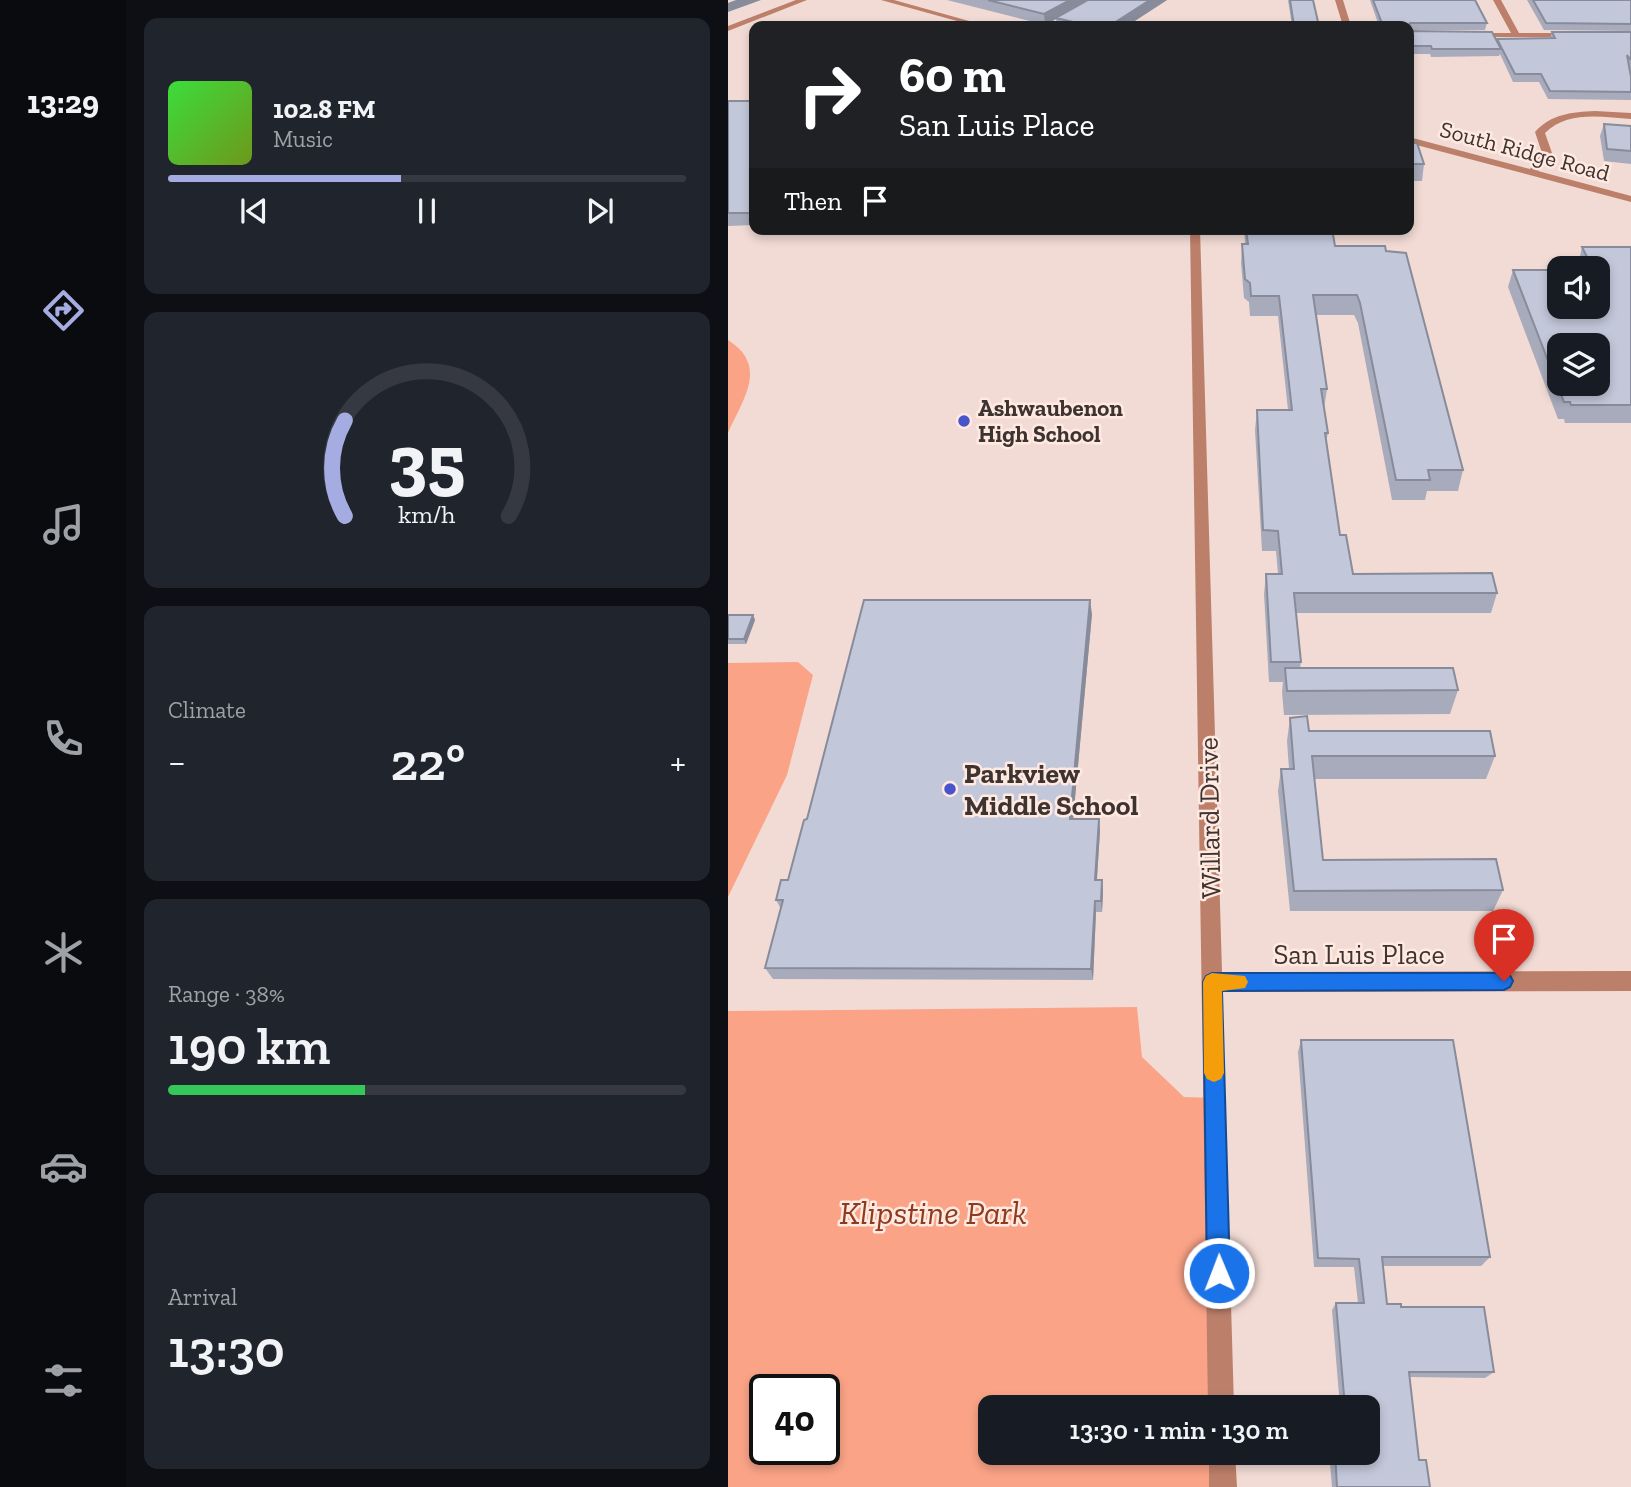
<!DOCTYPE html>
<meta charset="utf-8">
<style>
:root{--surface:#171b24;--page:#20242c;--text:#f1f3f6;--muted:#9ea1a6;--line:#363941;--accent:#a5ace2}
body{margin:0;font-family:"Zilla Slab",serif;background:var(--page);color:var(--text);height:100vh;display:flex;flex-direction:column;font-size:26px;white-space:nowrap}
*{box-sizing:border-box;margin:0}
p{font-size:23px;color:var(--muted)}
.icon{flex:none;width:38px;height:38px;fill:none;stroke:currentColor;stroke-width:2;stroke-linecap:round;stroke-linejoin:round}
.map{position:relative;flex:1;overflow:hidden}
.side{display:flex;flex-direction:column;gap:18px;padding:18px;background:#0d0f14;width:602px}
.side>*{flex:none}
.top-card{position:absolute;left:21px;top:21px;width:665px;height:214px;border-radius:14px;box-shadow:0 4px 10px #0003;background:#202124;color:#fff;overflow:hidden}
.fabs{position:absolute;left:819px;top:256px;display:grid;gap:14px}
.fabs a{display:grid;place-items:center;width:63px;height:63px;border-radius:14px;background:var(--surface);box-shadow:0 4px 10px #0003;font-size:35px}
.speed{position:absolute;left:21px;top:1374px;display:flex;gap:14px;font-size:35px;font-weight:700;text-align:center}
.speed>*{display:grid;place-content:center;width:91px;height:91px;border-radius:50%;background:var(--surface);box-shadow:0 4px 10px #0003;line-height:1}
.speed .limit{border:4px solid #111;border-radius:10px;background:#fff;color:#111}
.pin{position:absolute;display:grid;place-items:center;width:60px;height:60px;color:#fff;margin:-72px -30px;border-radius:50% 50% 50% 0;rotate:-45deg;box-shadow:0 0 7px #0007}
.pin .icon{rotate:45deg}
.me{position:absolute;width:77px;margin:-38px;rotate:359deg;stroke-linejoin:round;filter:drop-shadow(0 0 5px #0008)}
.turn{display:flex;align-items:center;gap:24px;height:147px;padding:0 35px;font-size:32px}
.turn .icon{width:91px;height:91px;stroke-width:2.5}
.turn b{display:block;font-size:49px;line-height:60px}
.then{display:flex;align-items:center;height:66px;padding:0 35px;background:#0003;gap:14px;font-size:26px}
.big{font-size:52px;font-weight:600;line-height:1.1}
.side .tile{flex:1;display:flex;flex-direction:column;justify-content:center;gap:10px;min-width:0;padding:0 24px;border-radius:14px;background:var(--page)}
.side .dial{align-items:center;gap:0}
.dial svg{height:182px;overflow:visible;fill:none;stroke:var(--line);stroke-width:7;stroke-linecap:round;text-anchor:middle}
.dial text{fill:var(--text);stroke:none}
.song{display:flex;align-items:center;gap:21px}
.cover{width:84px;height:84px;border-radius:10px;background:linear-gradient(135deg,hsl(120 70% 55%),hsl(80 70% 35%))}
.played{height:7px;border-radius:4px;background:linear-gradient(90deg,var(--accent) 45%,var(--line) 45%)}
.keys{display:flex;justify-content:space-around;direction:ltr}
.heat{display:flex;justify-content:space-between;align-items:center;font-size:38px;direction:ltr}
.charge{height:10px;border-radius:5px;background:linear-gradient(90deg,#34c759 38%,var(--line) 0)}
.trip{position:absolute;left:250px;top:1395px;width:402px;height:70px;border-radius:14px;background:var(--surface);box-shadow:0 4px 10px #0003;font-weight:600;line-height:70px;text-align:center}
main{display:flex;flex:1;min-height:0}
.tabs{display:flex;flex-direction:column;width:126px;justify-content:space-around;align-items:center;background:#090b0e;color:var(--muted)}
.tabs .icon{width:49px;height:49px}
.tabs .active{color:var(--accent)}
.tabs b{font-size:32px;color:var(--text)}
.map>svg:first-child{display:block}
.green{fill:#faa387;fill-rule:evenodd}
.lines{fill:none;stroke-linecap:round;stroke-linejoin:round}
.minor{fill:#bc7f6a;fill-rule:evenodd}
.wall{fill:#a7abbb}
.shaded-wall{fill:#888b99}
.building{fill:#c2c7da;stroke:#888b99;stroke-width:2;fill-rule:evenodd}
.route{fill:#1a73e8;stroke:#114b97;stroke-width:2}
.slow{fill:#f59e0b}
.poi-dot{fill:#4855ca;stroke:#ffe9e1;stroke-width:2.5}
.labels{text-anchor:middle;stroke-width:5;stroke-linejoin:round;paint-order:stroke}
.far-street-label{font-size:23px;fill:#3d3431;stroke:#ffe9e1}
.far-poi-label{font-size:23px;font-weight:bold;fill:#3d3431;stroke:#ffe9e1;text-anchor:start}
.poi-label{font-size:28px;font-weight:bold;fill:#3d3431;stroke:#ffe9e1;text-anchor:start}
.street-label{font-size:28px;fill:#3d3431;stroke:#ffe9e1}
.near-park-label{font-size:33px;font-style:italic;fill:#8f3a1c;stroke:#ffe9e1}
</style>
<main>
<nav class="tabs">
<b>13:29</b>
<svg class="icon active" aria-label="directions" viewBox="0 0 24 24"><path d="M12 3l9 9-9 9-9-9zM9 14v-3h6M13 9l2 2-2 2"/></svg>
<svg class="icon" aria-label="music" viewBox="0 0 24 24"><path d="M9 18V5l10-2v13"/><circle cx="6" cy="18" r="3"/><circle cx="16" cy="16" r="3"/></svg>
<svg class="icon" aria-label="phone" viewBox="0 0 24 24"><path d="M5 4h4l2 5-3 2q2 4 5 5l2-3 5 2v4C11 20 4 13 5 4z"/></svg>
<svg class="icon" aria-label="climate" viewBox="0 0 24 24"><path d="M12 3v18M4 7l16 10M4 17L20 7"/></svg>
<svg class="icon" aria-label="car" viewBox="0 0 24 24"><path d="M5 17H2v-5l4-1 3-4h7l3 4 3 1v5h-3M9 17h6M6 11h13"/><circle cx="7" cy="17" r="2"/><circle cx="17" cy="17" r="2"/></svg>
<svg class="icon" aria-label="filters" viewBox="0 0 24 24"><path d="M4 7h16M4 17h16"/><circle cx="9" cy="7" r="2"/><circle cx="15" cy="17" r="2"/></svg>
</nav>
<section class="side">
<div class="tile">
<div class="song"><i class="cover"></i><div><b>102.8 FM</b><p>Music</p></div></div>
<div class="played"></div>
<div class="keys"><svg class="icon" aria-label="previous" viewBox="0 0 24 24"><path d="M18 5L8 12l10 7zM5 5v14"/></svg><svg class="icon" aria-label="pause" viewBox="0 0 24 24"><path d="M8 5v14M16 5v14"/></svg><svg class="icon" aria-label="next" viewBox="0 0 24 24"><path d="M6 5l10 7-10 7zM19 5v14"/></svg></div>
</div>
<div class="tile dial"><svg viewBox="0 0 100 80">
<path d="M14 69A42 42 0 1 1 86 69"/>
<path d="M14 69A42 42 0 0 1 14 27" stroke="#a5ace2"/>
<text x="50" y="56" font-size="32" font-weight="700">35</text>
<text x="50" y="72" font-size="11">km/h</text>
</svg></div>
<div class="tile"><p>Climate</p>
<div class="heat"><a>−</a><b class="big">22°</b><a>+</a></div>
</div>
<div class="tile"><p>Range · 38%</p><b class="big">190 km</b><div class="charge"></div></div>
<div class="tile"><p>Arrival</p><b class="big">13:30</b></div>
</section>
<div class="map">
<svg width="903" height="1487" viewBox="0 0 903 1487">
<rect width="100%" height="100%" fill="#f2dbd4"/>
<!-- green -->
<path class="green" d="M0,340C41,366 15,399 0,433Z
M70,662L85,675L59,775L0,897V663Z
M409,1007L414,1057L456,1097L487,1098L494,1407H262V1452L495,1453V1487H0V1011ZM37,1390H96V1449H37Z"/>
<g class="lines">
<!-- minor -->
<path class="minor" d="M68,0H79L0,31V26Z
M153,0H166L259,26H247Z
M367,0H377L330,26H320Z
M607,0H615L623,26H615Z
M765,0H773L791,33H847L851,35L847,37H739L742,33H783Z
M867,111L903,113V119C874,117 840,110 817,133L824,153L810,171L903,196V202L681,143V137L802,169L814,153L807,132C823,114 844,112 867,111Z
M462,229H472L494,972L903,971V991L494,992L506,1407H480Z
M481,1452H507L509,1487H481Z"/>
</g>
<!-- wall -->
<path class="wall" d="M219,0H439L399,26H329L328,19L317,25Z
M560,0H585L591,26H564Z
M642,0H747L759,23L757,30H681V31L769,41V39L822,38L824,32H903V71L902,69L903,77V100L820,99L811,82H785L772,54L771,56L703,57L702,54H681V26H651Z
M799,0H903V31L816,30Z
M0,101H26V225L0,226Z
M876,124L903,126V164L876,161L872,136Z
M681,143L696,164L694,181H681Z
M516,229H604L607,246L735,470L730,491H699L697,500H664L630,323L626,315H588L599,389L596,409L600,433L598,442L612,535L625,574L769,593L763,613H568L573,662L572,668L730,690L722,714L556,715L554,692L555,682H541L536,594L538,574H550L548,551H534L527,430L529,410H560L550,316H522L521,302L516,298L513,263L514,244H517Z
M854,247H903V423H837L836,419H830L780,287L785,270H831L870,268H837L838,265H850Z
M364,614L345,819H371L372,831L369,880H374L375,892L374,912H368L365,980L45,979L37,968L53,909L48,900L60,880L79,819Z
M0,615H25L27,620L18,644H0Z
M562,718L581,731L767,756L758,779H586L595,860L775,890L765,911H562L550,791L553,769H561L559,741Z
M573,1040L762,1257L753,1266H655L659,1304L673,1307L766,1372L757,1378L681,1377L691,1460L702,1487H604L601,1452H640V1407H612L604,1310L608,1303H630L626,1267H586L570,1052Z"/>
<!-- shaded-wall -->
<path class="shaded-wall" d="M8,0H33L0,12V3Z
M342,0H362L328,18V19L317,25L316,14Z
M422,0H439L399,26L386,23Z
M362,600L364,614L344,831L342,819Z
M25,615L27,620L18,644L16,639Z
M371,819L372,831L368,892L367,880Z
M374,880L375,892L374,912L373,901Z
M367,901L368,912L365,980L363,969Z"/>
<!-- building -->
<path class="building" d="M260,0H342L316,14Z
M360,0H422L386,23L398,26H350L354,24L328,18Z
M562,0H585L591,26H566Z
M645,0H747L759,23H682L681,29V26H655Z
M805,0H903V24L818,23Z
M681,31L764,32L773,49H704L703,46H681Z
M824,32H903V60L899,55L903,77V92L822,91L813,74H787L769,39L827,38Z
M0,101H26V213H0Z
M876,124L903,126V151L879,149Z
M681,143H689L696,164H681Z
M518,229H604L607,246H657L658,251L678,253L735,470H700L702,480H668L632,303L629,295H585L599,389H593L600,433H597L612,535H618L625,574L764,573L769,593H566L573,662H543L538,574H554L550,531L535,530L529,410H564L551,296H523L522,283L517,279L514,244H520Z
M854,247H903V405H843L842,402H836L785,270H831V306H870V268H839L838,265H863ZM831,345H870V383H831Z
M136,600H362L342,819H371L367,880H374L373,901H367L363,969L37,968L55,900H48L53,880H60L76,820L79,819Z
M0,615H25L16,639H0Z
M557,668H725L730,690L559,691Z
M579,716L581,731H762L767,756H584L595,860L768,859L775,890L566,891L553,769H566L562,718Z
M573,1040H725L762,1257H654L659,1304H673V1307H756L766,1372H681L691,1460H698L702,1487H609L607,1452H640V1407H617L608,1303H636L631,1259L590,1258Z"/>
<!-- route -->
<path class="route" d="M484,973H776L782,975L785,981L782,987L776,990L494,991L502,1273L498,1280L491,1284L483,1280L479,1273L475,982L478,976Z"/>
<!-- slow -->
<path class="slow" d="M484,973L517,976L520,982L517,988L494,991L496,1073L493,1079L486,1082L479,1079L476,1073L475,982L478,976Z"/>
<!-- markers -->
<g class="poi-dot">
<circle cx="236" cy="421" r="7"/>
<circle cx="222" cy="789" r="7"/>
</g>
<g class="labels">
<!-- far-street labels -->
<g class="far-street-label">
<text transform="translate(797 151) rotate(15)" y="8">South Ridge Road</text>
</g>
<!-- far-poi labels -->
<g class="far-poi-label">
<text x="250" y="416">Ashwaubenon<tspan x="250" dy="26">High School</tspan></text>
</g>
<!-- poi labels -->
<g class="poi-label">
<text x="236" y="783">Parkview<tspan x="236" dy="32">Middle School</tspan></text>
</g>
<!-- street labels -->
<g class="street-label">
<text transform="translate(481 818) rotate(-91)" y="10">Willard Drive</text>
<text x="631" y="964">San Luis Place</text>
</g>
<!-- near-park labels -->
<g class="near-park-label">
<text x="205" y="1224">Klipstine Park</text>
</g>
</g>
</svg>
<div class="fabs">
<a><svg class="icon" aria-label="sound" viewBox="0 0 24 24"><path d="M4 9h4l5-4v14l-5-4H4zM17 9q2 3 0 6"/></svg></a>
<a><svg class="icon" aria-label="layers" viewBox="0 0 24 24"><path d="M12 4l9 5-9 5-9-5zM3 14l9 5 9-5"/></svg></a>
</div>
<div class="speed"><div class="limit">40</div></div>
<div class="pin" style="left:776px;top:981px;background:#d93025"><svg class="icon" aria-label="arrive" viewBox="0 0 24 24"><path d="M6 21V4h12l-3 4 3 4H6"/></svg></div>
<svg class="me" style="left:491px;top:1273px" viewBox="-20 -20 40 40"><circle r="17" fill="#1a73e8" stroke="#fff" stroke-width="3"/><path d="M0-11L8 9 0 5-8 9z" fill="#fff"/></svg>
<div class="trip">13:30 · 1 min · 130 m</div>
<div class="top-card">
<div class="turn"><svg class="icon" aria-label="right" viewBox="0 0 24 24"><path d="M7 20v-9h11M14 6l5 5-5 5"/></svg><div><b>60 m</b>San Luis Place</div></div>
<div class="then">Then<svg class="icon" aria-label="arrive" viewBox="0 0 24 24"><path d="M6 21V4h12l-3 4 3 4H6"/></svg></div>
</div>
</div>
</main>
